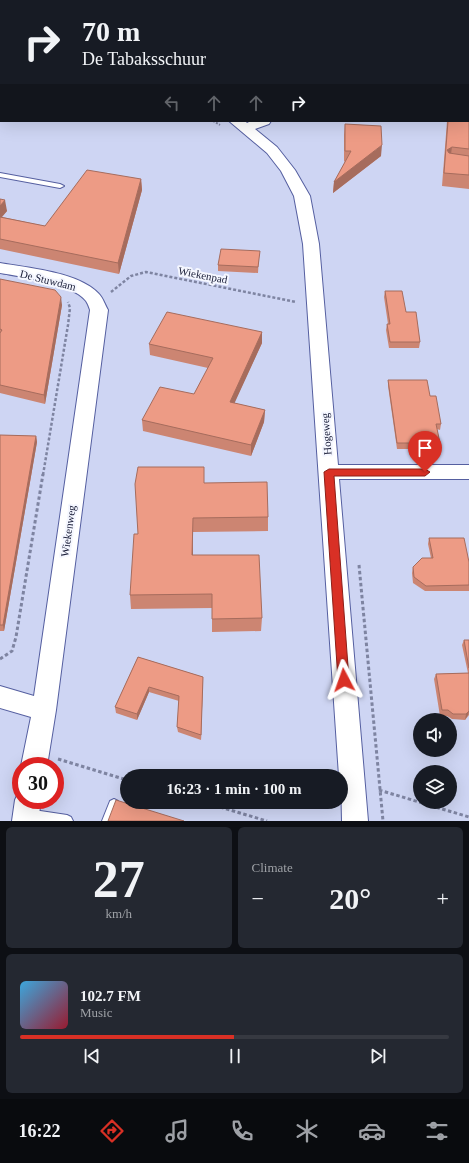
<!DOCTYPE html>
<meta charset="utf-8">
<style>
:root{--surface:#171b24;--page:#242831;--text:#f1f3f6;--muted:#9ea1a6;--line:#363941;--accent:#d93025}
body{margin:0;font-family:"Times New Roman",serif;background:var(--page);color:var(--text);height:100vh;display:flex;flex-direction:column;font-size:15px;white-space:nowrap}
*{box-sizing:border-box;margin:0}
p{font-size:13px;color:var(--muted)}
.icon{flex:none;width:22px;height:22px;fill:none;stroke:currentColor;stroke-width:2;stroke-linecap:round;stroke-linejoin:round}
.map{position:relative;height:821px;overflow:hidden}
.details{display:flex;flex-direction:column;gap:6px;padding:6px;background:#0d0f14;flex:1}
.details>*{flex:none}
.hud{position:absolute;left:0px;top:0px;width:469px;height:122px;box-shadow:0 4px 16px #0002;background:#171b24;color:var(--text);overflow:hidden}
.tools{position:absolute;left:413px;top:713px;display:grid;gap:8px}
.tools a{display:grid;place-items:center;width:44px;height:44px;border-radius:50%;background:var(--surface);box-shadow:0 4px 16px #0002;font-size:20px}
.speed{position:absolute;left:12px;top:757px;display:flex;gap:8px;font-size:20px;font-weight:700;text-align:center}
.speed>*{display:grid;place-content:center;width:52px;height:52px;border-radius:50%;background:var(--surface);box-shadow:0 4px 16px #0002;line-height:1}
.speed .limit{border:6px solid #d22;background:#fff;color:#111}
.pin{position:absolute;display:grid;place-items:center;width:34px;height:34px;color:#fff;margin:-41px -17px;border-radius:50% 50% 50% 0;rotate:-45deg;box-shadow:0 0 4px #0007}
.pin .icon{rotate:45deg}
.me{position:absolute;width:44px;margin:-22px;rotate:356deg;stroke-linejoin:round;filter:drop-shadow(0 0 3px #0008)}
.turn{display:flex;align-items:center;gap:14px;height:84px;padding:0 16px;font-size:18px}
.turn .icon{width:52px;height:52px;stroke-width:2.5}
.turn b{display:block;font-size:28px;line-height:34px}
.lanes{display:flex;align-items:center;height:38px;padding:0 16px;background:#0003;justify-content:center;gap:20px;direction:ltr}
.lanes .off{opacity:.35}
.big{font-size:30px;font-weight:800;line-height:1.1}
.details .tile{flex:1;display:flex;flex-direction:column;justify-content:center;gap:6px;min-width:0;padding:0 14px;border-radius:6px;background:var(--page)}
.details .dial{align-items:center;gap:0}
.dial b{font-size:52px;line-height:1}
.song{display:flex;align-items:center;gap:12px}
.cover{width:48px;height:48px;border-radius:6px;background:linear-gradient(135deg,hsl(200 70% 55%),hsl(350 70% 35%))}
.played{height:4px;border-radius:2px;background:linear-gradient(90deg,var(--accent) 50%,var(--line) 50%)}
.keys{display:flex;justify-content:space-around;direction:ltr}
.heat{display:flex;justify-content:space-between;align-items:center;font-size:22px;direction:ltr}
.details .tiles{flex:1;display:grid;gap:6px;grid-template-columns:1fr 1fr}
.tile:last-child{grid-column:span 2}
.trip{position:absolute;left:120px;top:769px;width:228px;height:40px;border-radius:20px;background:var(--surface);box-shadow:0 4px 16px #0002;font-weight:800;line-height:40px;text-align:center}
.tab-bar{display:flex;height:64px;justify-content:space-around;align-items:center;background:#090b0e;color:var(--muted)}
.tab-bar .icon{width:28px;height:28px}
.tab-bar .selected{color:var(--accent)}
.tab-bar b{font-size:18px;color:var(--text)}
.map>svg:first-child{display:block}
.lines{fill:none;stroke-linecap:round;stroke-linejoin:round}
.lane-casing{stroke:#555fa0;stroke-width:2}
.street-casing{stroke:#555fa0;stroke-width:2}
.path-far2{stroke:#7e84a1;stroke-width:2;stroke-dasharray:2 1.5;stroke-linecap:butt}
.path-far1{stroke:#7e84a1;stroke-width:2.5;stroke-dasharray:3 2;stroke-linecap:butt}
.path{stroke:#7e84a1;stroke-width:3;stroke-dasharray:3.5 2.5;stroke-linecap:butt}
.lane{fill:#fff;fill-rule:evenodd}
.street{fill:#fff;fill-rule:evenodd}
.rail-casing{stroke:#797f9c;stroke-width:3}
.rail{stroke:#f5f7ff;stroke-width:2;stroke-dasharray:6;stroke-linecap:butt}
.wall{fill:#cc8572}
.shaded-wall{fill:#a66c5d}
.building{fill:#ed9b85;stroke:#a66c5d}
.route{fill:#d93025;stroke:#8d1f18}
.labels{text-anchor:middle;stroke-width:4;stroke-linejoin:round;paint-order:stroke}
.street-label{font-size:11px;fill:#181c37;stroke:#f5f7ff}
</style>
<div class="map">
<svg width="469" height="821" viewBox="0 0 469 821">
<rect width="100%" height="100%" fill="#ced5f3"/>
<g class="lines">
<!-- lane casing -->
<g class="lane-casing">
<path id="lane" d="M429,0H435V1H429Z
M0,173L60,184L64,186L60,188L0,177Z
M114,799L118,801L120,805L114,821H102L110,801Z
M27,809L67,815L71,817L73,821H27L23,819L21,815L23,811Z"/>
</g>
<!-- street casing -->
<g class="street-casing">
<path id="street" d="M0,43H1V51H0Z
M229,121H245L247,123L251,121H271L269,124L255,129L277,147L295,170L310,196L319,244L338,465H469V479H339L368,821H342L341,776H339L303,244L294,196L281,171L267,153Z
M0,263C28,268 79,272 99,294C103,298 105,305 108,310L56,710L47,766H21L31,717L0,708V686L34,696L90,310C89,307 88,304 86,301C72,283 22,277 0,273Z
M19,791H21V800H41L38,821H12L15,800Z"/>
</g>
<!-- path-far2 -->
<path class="path-far2" d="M213,121L220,125"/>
<!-- path-far1 -->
<path class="path-far1" d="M111,292L131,276L146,272L296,302
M43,475L68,325L70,308L68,302"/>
<!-- path -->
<path class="path" d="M359,565L383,821
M0,659L12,651L16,637L43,474
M58,759L127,780
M379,790L469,817
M203,802L267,821"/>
<!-- lane -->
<use href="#lane" class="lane"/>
<!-- street -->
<use href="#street" class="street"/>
<!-- rail casing -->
<g class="rail-casing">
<path id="rail" d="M170,1L173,0
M183,1L186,0"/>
</g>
<!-- rail -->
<use href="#rail" class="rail"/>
</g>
<!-- wall -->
<path class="wall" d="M0,0L1,1V24L0,23Z
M469,0V189L442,186L447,121H468Z
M345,124L381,156L333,193L334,182L345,162L344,161V135Z
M141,179L142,190L119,274L0,249V199L7,211L2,217L45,226Z
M259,256L258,273L218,271V265Z
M0,279L62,305L45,404L0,393Z
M385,291L406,312L420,342L419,348H389L386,330L387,324H388L384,297Z
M262,332V343L234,403L265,410L264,422L251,456L143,431L142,420L194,394L208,368L150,355L149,344Z
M388,380L430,396L441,424L440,430L437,429L440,443L438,449H397L388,386Z
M0,435L36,436L37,442L4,631H0Z
M205,483L268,517V531L193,532V555L262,618L261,631L212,632V608L131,609L130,595Z
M429,538L469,562V591H425L413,583L412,573L413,567L431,558L428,544Z
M464,640H469V715L465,720L452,719L447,716H440L434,679L436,674L468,673L462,645Z
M138,657L203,677L201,740L178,732L177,727L179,701L149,692L137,720L116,713L115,707Z"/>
<!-- shaded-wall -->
<path class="shaded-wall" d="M382,145L381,156L333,193L334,182Z
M452,147L450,161L447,150Z
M141,179L142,190L119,274L118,263Z
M5,200L7,211L0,219V206Z
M61,297L62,305L45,404L44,395Z
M262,332V343L230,413V402Z
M265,410L264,422L251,456V445Z
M36,436L37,442L4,631L3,625Z
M193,518V569L192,555Z
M203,677V682L201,740V735Z
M149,687V692L137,720V714Z
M469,711L468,715L465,720L466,714Z"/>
<!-- building -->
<path class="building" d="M0,0H46L47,1H1V18L0,17Z
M446,0H469V42H468L469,44V149L452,147L447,150L449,153L469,156V175L444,173L448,121H468V1H446Z
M345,124L381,126L382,145L334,182L351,151H345Z
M87,170L141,179L118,263L0,239V217L45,226Z
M0,199L5,200L0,206Z
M221,249L260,251L258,267L218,265Z
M0,279L55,290L61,297L44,395L0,385V333L2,330L0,329Z
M385,291H402L406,312H416L420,342H390L387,324H390Z
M167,312L262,332L230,402L265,410L251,445L142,420L160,387L194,394L213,358L149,344Z
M388,380H427L430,396H436L441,424H436L440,443H397Z
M0,435L36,436L3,625H0Z
M138,467H204V483L267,482L268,517L193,518L192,555H259L262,618L212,619V594L130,595L134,534H138L135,484Z
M429,538H464L469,562V585L426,586L414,577L413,567L422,558H433Z
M464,640H469V668Z
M138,657L203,677L201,735L177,727L179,696L149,687L137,714L115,707Z
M469,673V711L466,714H453L448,710H442L436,674Z
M116,800L184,821H108Z"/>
<!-- route -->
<path class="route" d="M329,469H425L430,472L425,476H334L349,680L348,683L344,685L340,683L338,680L324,472Z"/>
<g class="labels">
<!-- street labels -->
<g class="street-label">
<text transform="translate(203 275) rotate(11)" y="4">Wiekenpad</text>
<text transform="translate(48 280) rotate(14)" y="4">De Stuwdam</text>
<text transform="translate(326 434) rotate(-94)" y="4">Hogeweg</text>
<text transform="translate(68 531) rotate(-82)" y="4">Wiekenweg</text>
</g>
</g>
</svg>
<div class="tools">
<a><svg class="icon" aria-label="sound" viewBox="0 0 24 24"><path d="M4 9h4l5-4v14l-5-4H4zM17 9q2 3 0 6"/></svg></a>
<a><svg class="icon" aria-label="layers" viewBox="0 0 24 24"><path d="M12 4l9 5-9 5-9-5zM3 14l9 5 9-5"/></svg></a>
</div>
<div class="speed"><div class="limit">30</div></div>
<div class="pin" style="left:425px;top:472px;background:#d93025"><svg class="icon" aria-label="arrive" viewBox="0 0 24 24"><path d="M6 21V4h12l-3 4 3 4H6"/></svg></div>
<svg class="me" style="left:344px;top:680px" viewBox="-20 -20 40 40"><path d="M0-17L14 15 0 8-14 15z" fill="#d93025" stroke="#fff" stroke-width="4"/></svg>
<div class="trip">16:23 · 1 min · 100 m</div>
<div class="hud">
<div class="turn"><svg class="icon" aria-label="right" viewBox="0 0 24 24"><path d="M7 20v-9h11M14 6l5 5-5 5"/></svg><div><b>70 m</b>De Tabaksschuur</div></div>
<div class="lanes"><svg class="icon off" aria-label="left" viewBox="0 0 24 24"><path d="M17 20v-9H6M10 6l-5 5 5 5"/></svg><svg class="icon off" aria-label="ahead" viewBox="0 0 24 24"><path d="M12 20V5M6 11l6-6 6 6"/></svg><svg class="icon off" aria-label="ahead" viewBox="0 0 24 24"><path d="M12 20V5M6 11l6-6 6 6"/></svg><svg class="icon" aria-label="right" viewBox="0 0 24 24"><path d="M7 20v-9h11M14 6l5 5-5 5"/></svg></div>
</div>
</div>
<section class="details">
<div class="tiles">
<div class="tile dial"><b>27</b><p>km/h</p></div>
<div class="tile"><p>Climate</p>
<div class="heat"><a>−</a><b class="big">20°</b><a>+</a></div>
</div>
<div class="tile">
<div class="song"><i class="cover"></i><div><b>102.7 FM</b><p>Music</p></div></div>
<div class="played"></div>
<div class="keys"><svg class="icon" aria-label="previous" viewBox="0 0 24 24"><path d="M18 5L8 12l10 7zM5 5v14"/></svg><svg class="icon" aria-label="pause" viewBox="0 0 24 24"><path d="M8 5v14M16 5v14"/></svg><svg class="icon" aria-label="next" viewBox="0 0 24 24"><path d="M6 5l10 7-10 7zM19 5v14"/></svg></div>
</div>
</div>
</section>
<nav class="tab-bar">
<b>16:22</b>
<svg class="icon selected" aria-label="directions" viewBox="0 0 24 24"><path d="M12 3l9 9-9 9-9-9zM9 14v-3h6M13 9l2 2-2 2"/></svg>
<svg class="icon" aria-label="music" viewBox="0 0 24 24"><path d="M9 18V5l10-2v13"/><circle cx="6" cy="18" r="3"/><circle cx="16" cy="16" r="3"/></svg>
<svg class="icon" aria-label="phone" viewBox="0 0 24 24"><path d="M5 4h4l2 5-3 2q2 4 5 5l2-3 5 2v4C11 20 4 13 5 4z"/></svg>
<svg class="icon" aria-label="climate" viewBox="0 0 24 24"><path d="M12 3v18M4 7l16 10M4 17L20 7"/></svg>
<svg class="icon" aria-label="car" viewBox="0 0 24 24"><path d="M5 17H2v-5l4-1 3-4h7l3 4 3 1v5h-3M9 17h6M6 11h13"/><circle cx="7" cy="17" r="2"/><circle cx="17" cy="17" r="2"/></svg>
<svg class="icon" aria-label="filters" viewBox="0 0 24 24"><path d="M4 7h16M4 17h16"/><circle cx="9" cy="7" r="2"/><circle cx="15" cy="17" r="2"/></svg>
</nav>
